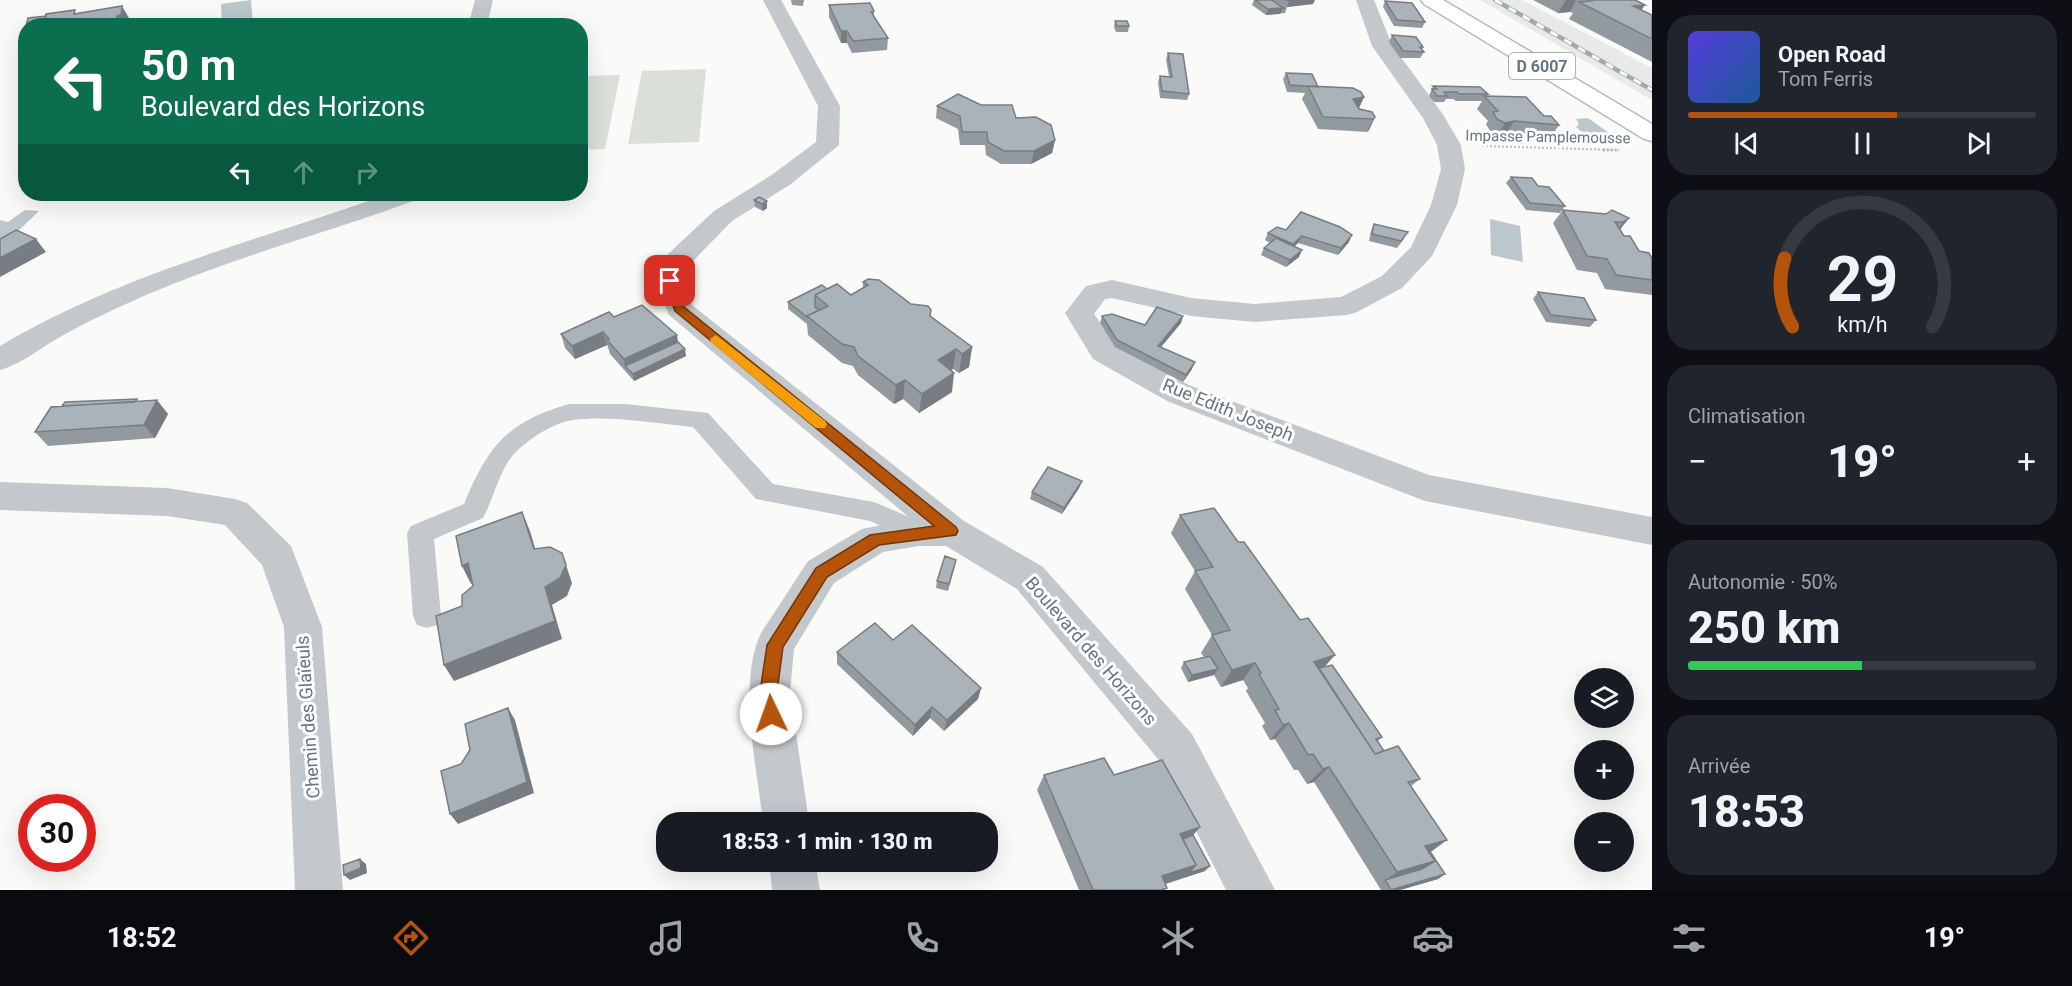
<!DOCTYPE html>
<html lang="fr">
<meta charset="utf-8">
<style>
:root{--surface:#171b24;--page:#20242c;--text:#f1f3f6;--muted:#9ea1a6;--line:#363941;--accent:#b45309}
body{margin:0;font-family:Roboto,sans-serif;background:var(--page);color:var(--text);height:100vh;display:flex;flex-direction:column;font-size:22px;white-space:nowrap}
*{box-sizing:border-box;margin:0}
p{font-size:20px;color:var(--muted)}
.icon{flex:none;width:33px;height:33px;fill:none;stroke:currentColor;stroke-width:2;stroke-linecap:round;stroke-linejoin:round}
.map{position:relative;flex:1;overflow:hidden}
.details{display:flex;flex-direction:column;gap:15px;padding:15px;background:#0d0f14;width:420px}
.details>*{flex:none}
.banner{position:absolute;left:18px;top:18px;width:570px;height:183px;border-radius:24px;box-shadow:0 6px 24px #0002;background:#0b6e4f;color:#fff;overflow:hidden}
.fabs{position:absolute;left:1574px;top:668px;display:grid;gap:12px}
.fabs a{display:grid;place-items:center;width:60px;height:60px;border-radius:50%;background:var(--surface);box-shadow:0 6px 24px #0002;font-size:30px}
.speed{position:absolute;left:18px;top:794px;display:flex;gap:12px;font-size:30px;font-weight:700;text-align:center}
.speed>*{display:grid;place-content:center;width:78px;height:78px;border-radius:50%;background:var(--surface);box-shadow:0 6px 24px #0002;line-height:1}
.speed .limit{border:9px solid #d22;background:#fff;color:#111}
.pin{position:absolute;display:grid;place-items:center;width:51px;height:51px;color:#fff;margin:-26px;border-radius:12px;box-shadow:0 3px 9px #0006}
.me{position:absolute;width:66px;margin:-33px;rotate:357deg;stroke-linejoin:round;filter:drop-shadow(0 0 4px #0008)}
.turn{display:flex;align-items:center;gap:21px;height:126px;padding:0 24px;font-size:27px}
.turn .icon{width:78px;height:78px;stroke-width:2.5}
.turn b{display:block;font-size:42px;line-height:51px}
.lanes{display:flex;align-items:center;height:57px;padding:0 24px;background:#0003;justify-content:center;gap:30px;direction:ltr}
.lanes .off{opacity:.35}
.big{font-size:45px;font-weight:800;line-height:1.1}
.details .card{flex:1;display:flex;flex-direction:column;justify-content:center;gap:9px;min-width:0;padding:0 21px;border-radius:24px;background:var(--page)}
.details .dial{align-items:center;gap:0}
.dial svg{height:156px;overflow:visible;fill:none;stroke:var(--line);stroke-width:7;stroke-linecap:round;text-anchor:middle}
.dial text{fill:var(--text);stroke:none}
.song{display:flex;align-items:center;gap:18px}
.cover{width:72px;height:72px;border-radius:9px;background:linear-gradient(135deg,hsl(250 70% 55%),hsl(210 70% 35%))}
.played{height:6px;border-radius:3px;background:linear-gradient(90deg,var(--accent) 60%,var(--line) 60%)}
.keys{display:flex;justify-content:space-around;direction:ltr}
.heat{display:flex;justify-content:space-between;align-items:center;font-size:33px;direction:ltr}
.charge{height:9px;border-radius:4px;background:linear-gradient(90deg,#34c759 50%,var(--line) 0)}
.trip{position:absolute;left:656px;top:812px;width:342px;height:60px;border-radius:24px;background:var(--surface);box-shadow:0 6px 24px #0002;font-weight:800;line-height:60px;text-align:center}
.tabs{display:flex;height:96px;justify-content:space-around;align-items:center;background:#090b0e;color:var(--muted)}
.tabs .icon{width:42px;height:42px}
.tabs .current{color:var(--accent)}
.tabs b{font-size:27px;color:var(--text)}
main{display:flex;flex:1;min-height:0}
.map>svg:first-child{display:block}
.built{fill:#e8e9e9}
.green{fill:#dadfd7}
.water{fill:#bbc7cb}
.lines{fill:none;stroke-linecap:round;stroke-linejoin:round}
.primary-casing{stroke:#b5babe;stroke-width:3}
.path-far1{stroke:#bbbfc2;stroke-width:2;stroke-dasharray:2 2;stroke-linecap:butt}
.path{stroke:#bbbfc2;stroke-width:3;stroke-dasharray:2 2;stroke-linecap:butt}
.lane{fill:#c3c8cc;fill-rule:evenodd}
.street{fill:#c3c8cc;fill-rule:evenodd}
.primary{fill:#fff;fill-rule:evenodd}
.rail-casing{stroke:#a2aab0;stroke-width:4.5}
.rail{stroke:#fff;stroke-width:3;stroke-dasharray:8;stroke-linecap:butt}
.wall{fill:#929a9f}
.shaded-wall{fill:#777d82}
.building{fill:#aab3b9;stroke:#777d82;stroke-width:1.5}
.route{fill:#b45309;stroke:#753606;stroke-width:1.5}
.slow{fill:#f59e0b}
.labels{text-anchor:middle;stroke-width:6;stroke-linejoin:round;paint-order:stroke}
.far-street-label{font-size:15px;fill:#657683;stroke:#fff}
.shield{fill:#fff;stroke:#939fa8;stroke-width:1.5}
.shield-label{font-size:16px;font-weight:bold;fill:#657683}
.street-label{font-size:18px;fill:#657683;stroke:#fff}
</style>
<main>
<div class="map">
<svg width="1652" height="890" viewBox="0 0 1652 890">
<rect width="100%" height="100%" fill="#fafaf8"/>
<!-- built -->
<path class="built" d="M1480,0H1522L1652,68V100Z"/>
<!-- green -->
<path class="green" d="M706,69L699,142L628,144L642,71Z
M620,75L605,149L581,150V76Z"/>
<!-- water -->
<path class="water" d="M251,0L253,25H222L221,4Z
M1588,118L1609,133L1606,136H1587L1576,127L1579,124L1576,119Z
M25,210L39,211L14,235L0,242V220L8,222Z
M1490,219L1520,226L1523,262L1491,255Z"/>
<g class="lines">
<!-- primary casing -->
<g class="primary-casing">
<path id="primary" d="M1421,0H1443L1652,124V141L1644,139L1424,4Z"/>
</g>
<!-- path-far1 -->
<path class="path-far1" d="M1482,146L1619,150"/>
<!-- path -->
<path class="path" d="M1603,150H1619"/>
<!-- lane -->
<path class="lane" d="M569,404H625L708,413L773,484L874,502L928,525L932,532L928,539L919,543L870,521L756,499L693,427C654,423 612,415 573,420C552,423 527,440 513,455C498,474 494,498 483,518L434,539L441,616L437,625L427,628L417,625L413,616L407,533L411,526L464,504C488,446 507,422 569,404Z"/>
<!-- street -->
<path class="street" d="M475,0H493L487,26H468Z
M763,0H781L840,106L839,145L791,184L732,221L690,264L684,281L692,305L964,521L1043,567L1192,734L1275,890H1226L1162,764L1017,589L946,546H919L883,552L834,583L794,649L790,692L809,822H763C757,767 737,684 761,633L808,561L862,529L911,519L669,315L656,281L667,255L714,211L773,174L816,142L818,106Z
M1356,0H1374L1392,45L1442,113L1461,145L1465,169L1457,205L1432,256L1402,288L1357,312L1347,315L1255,322L1191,316L1112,298L1105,299L1094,314L1115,345L1189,385L1429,475L1652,517V545L1425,501L1167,401L1093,359L1065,313L1086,286L1112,280L1191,298L1255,304L1341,297L1382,276L1411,247L1431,205L1441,169L1437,145L1423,118L1372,46Z
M388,194H422L419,199C329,232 235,257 146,295C117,308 88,321 60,337C40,348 22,364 0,370V346C121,274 257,241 388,194Z
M0,482L167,488L235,499L247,503L291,546L322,627L343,890H295L284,627L262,565L225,525L167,516L0,510Z
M769,861H815L820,890H772Z"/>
<!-- primary -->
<use href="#primary" class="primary"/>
<!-- rail casing -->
<g class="rail-casing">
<path id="rail" d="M1495,0L1652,90"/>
</g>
<!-- rail -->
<use href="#rail" class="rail"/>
</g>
<!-- wall -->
<path class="wall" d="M791,0H804L803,6L792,5Z
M1254,0H1315L1313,4L1287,7L1285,13L1266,15L1252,5Z
M1533,0H1635L1641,10L1652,15V62L1569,19L1573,13L1570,12L1558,13Z
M1385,1L1425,22L1422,28L1394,26L1383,7Z
M829,5L874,11V16L888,38L887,50L852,53L847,43H841L829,17Z
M1115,21L1129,26L1128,32H1116L1114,27Z
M1392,35L1423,47L1422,50L1424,52L1420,58H1400L1389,42Z
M1168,53L1189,94L1187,100L1160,98L1158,82L1160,76H1169L1166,59Z
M1286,73L1318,87L1364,97L1359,108L1375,117L1369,130L1367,132L1318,129L1302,99L1305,93L1287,92L1283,79Z
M1433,86L1488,94L1487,96L1544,116L1559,125L1551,137L1506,134L1497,136L1490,131L1486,124L1488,121L1477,109L1482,101H1456L1453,99H1446L1444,102H1434L1429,96Z
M981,105L1016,118L1055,140L1052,153L1031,164H1001L986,155L985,145H960L958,129L936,118L937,106Z
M1511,177L1565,206L1560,213L1526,210L1506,183Z
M759,197L767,208L763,211L755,207L754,200Z
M1563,210L1629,218L1620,229L1624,236L1639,251L1652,258V295L1605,289L1597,273L1577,270L1553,223Z
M1374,224L1404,239L1397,248L1369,241L1371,231Z
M1286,230L1349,242L1338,255L1298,243L1294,247L1299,257L1286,267L1261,255L1264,248L1270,243L1265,240L1268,233Z
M863,282L911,304L931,316L972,347L969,367L959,373L953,369L951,370L952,392L919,413L903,399L894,404L858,375L853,366L842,363L808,335L807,324L788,309V302L827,289L851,295L863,288Z
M1538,292L1596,320L1590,327L1546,322L1533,299Z
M1102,316L1145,325L1183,316L1181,323L1161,347L1192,369L1183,382L1115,347L1100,323Z
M614,317L678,342L686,356L634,381L610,354L608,347L607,345L575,359L565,348L561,334Z
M140,402L168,414L155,438L48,446L35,432Z
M1082,481L1079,488L1062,514L1030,499L1032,492Z
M1180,515L1325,666L1382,737L1378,741L1384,751L1420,779L1411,786L1430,852L1445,874L1438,879L1400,890H1381L1314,782L1307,784L1298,770H1294L1275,739L1270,740L1262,726L1265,723L1246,691L1248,688L1243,680L1221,687L1214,675L1188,682L1181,668L1184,662L1204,657L1201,653L1212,635L1185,589L1195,571L1171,533Z
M955,566L948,591L936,588L937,581Z
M893,640L981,688L978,699L944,731L930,718L913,736L837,664V652Z
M1044,775H1114L1200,827L1193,835L1205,871L1166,884L1165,890H1079L1037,790Z"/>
<!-- shaded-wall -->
<path class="shaded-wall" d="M1282,0H1315L1313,4L1287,7L1289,1Z
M1566,0H1576L1570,12L1558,13Z
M1645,5L1634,21L1633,6Z
M122,6L129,18L128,26H116L117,16Z
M1283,8L1280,14L1266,15L1268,9Z
M841,31H847V43H841Z
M1364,97L1358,110L1353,99Z
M1375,117L1369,130L1367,132L1373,119Z
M1514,121L1506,134L1497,136L1505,123Z
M1055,140L1052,153L1031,164L1034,151Z
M767,201V208L763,211L762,204Z
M1629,218L1619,231L1613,236L1623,222Z
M1352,235L1349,242L1338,255L1341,248Z
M1302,236L1298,243L1289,251L1293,244Z
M36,239L46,252L0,277V258Z
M1302,250L1299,257L1286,267L1290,260Z
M1183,316L1181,323L1156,353L1158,346Z
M603,332L607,345L575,359L572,346Z
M677,335L679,349L625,366L624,359Z
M972,347L969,367L959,373L962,354Z
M685,349L686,356L634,381L633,374Z
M956,349L953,369L935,380L938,360Z
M1195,362L1192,369L1183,382L1186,375Z
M954,373L952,392L919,413L922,394Z
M905,380L903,399L894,404L896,385Z
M157,400L168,414L155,438L144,425Z
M1082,481L1079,488L1062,514L1064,508Z
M522,512L530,531L541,568L534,549Z
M562,553L572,583L567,596L552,605L562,639L454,681L444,665Z
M468,563L477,581L471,584L462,566Z
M1335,655L1320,672L1314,662Z
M1255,663L1243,680L1221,687L1232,670Z
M1218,669L1214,675L1188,682L1192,675Z
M981,688L978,699L944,731L947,720Z
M932,707L930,718L913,736L915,725Z
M508,708L515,720L534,793L458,824L450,814Z
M1289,723L1275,739L1270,740L1283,725Z
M1329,767L1314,782L1307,784L1323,769Z
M1200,827L1189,840L1174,845L1180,834Z
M1447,840L1428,854L1425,846Z
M360,859L366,864L367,873L350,880L344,875Z
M1435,861L1415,874L1385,880L1397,872Z
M1196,865L1210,866L1205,871L1151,888L1162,876Z
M1445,874L1438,879L1400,890H1392Z"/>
<!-- building -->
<path class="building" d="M1255,0H1272L1283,8L1268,9Z
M1589,0H1635L1645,5L1633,6L1652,15V39L1579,2L1591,1Z
M1385,1L1412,3L1425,22L1397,20Z
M870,3L874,11L871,12L888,38L853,41L847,31H841L829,5Z
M122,6L121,15L117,16L116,26H44L46,14L75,10L74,14Z
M46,16L44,26H26L28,18Z
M133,20V26H119L120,21Z
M1115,21H1127L1129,26H1117Z
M1392,35L1416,37L1423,47H1420L1424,52L1403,51Z
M1168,53L1183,54L1189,94L1162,91L1160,76L1172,77Z
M1286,73L1312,74L1318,87L1290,85Z
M1308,86L1353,88L1361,92L1364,97L1353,99L1359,109L1372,112L1375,117L1373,119L1323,117Z
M1433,86L1480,87L1488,94H1459L1457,92H1444L1447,96H1437L1432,89H1437Z
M958,94L981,105H1012L1016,118L1036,117L1051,125L1055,140L1034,151H1004L988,142L987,132H962L960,116L937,106Z
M1484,96L1526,97L1544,116H1551L1559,125L1514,121L1505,123L1497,119L1493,112L1498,111Z
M1511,177L1532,178L1538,186L1549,187L1565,206L1530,203Z
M759,197L767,201L762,204L754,200Z
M1563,210L1606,214L1612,210L1629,218L1623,222H1615L1624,236H1630L1639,251L1649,253L1652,258V280L1616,275L1607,259L1587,256Z
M1301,212L1340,227L1352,235L1341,248L1302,236L1293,244L1268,233L1277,227L1286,230Z
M1374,224L1408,232L1401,241L1372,234Z
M16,230L36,239L0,258V239Z
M1276,238L1302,250L1290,260L1264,248Z
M868,279L879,280L911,304L928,306L931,310L930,316L972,347L962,354L956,349L938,360L954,373L922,394L905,380L896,385L858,356L854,347L842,344L807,316L828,306L815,295L837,284L851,295L868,285L863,282Z
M822,285L827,289L815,295V307L819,310L807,316V317L788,302Z
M1538,292L1584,298L1596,320L1551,315Z
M642,305L677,335L624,359L607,340L609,339L603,332L572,346L561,334L609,312L614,317Z
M1157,307L1183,316L1158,346L1195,362L1186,375L1117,340L1102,316L1112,314L1145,325Z
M678,342L685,349L633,374L625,366Z
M137,399L135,402L62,406L65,402Z
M157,400L144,425L35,432L51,407Z
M1048,467L1082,481L1064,508L1032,492Z
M1214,508L1238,542H1244L1300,620L1308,618L1335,655L1314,662L1375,754L1398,746L1420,779L1408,782L1447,840L1425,846L1435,861L1397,872L1329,767L1323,769L1313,754L1308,755L1289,723L1283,725L1275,710L1279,709L1259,674L1261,673L1255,663L1232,670L1212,635L1230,630L1195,571L1213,567L1180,515Z
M522,512L534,549L550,547L562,553L566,565L560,578L545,587L555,621L444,665L436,616L462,606V595L473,586L468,563L462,566L456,536Z
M945,556L956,560L949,584L937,581Z
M875,623L893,640L912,625L981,688L947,720L932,707L915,725L837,652Z
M1210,656L1218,669L1192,675L1184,662Z
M1332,665L1382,737L1376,739L1384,751L1375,754L1319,668Z
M508,708L527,782L450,814L441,771L461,764L470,750L465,724Z
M1104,758L1114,775L1162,760L1200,827L1180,834L1196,865L1162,876L1167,888L1161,890H1093L1044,775Z
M1193,835L1210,866L1189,873L1196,865L1183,839Z
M1429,850L1445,874L1391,890L1385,880L1422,869L1435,861L1428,851Z
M360,859L361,868L344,875L343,865Z"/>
<!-- route -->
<path class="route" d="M670,278L676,281L684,307L956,527L958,531L956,535L879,545L827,577L783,647L777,692L780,714L777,720L771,722L765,720L760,692L767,645L816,568L870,535L934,526L675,311L664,281Z"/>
<!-- slow -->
<path class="slow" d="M716,335L825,421L827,424L825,428H816L711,342L710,339Z"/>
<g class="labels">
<!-- far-street labels -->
<g class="far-street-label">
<text transform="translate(1548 137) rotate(1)" y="5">Impasse Pamplemousse</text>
</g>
<!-- shield labels -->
<rect class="shield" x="1509" y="53" width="66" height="26" rx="4.5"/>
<g class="shield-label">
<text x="1542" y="72">D 6007</text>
</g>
<!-- street labels -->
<g class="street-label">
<text transform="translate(1228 410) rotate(22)" y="6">Rue Edith Joseph</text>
<text transform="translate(1091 651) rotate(49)" y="6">Boulevard des Horizons</text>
<text transform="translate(308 717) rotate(-94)" y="6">Chemin des Glaïeuls</text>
</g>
</g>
</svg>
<div class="fabs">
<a><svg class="icon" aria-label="layers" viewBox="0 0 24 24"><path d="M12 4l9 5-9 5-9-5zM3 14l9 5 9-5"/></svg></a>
<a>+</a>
<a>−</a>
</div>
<div class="speed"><div class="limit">30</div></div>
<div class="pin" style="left:670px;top:281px;background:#d93025"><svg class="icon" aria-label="arrive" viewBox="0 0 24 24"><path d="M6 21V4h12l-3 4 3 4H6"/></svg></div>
<svg class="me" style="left:771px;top:714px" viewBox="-20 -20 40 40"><circle r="19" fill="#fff"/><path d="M0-13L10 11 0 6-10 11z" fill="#b45309"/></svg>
<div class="trip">18:53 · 1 min · 130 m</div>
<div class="banner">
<div class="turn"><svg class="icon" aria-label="left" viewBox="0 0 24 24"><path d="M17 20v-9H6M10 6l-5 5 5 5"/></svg><div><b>50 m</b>Boulevard des Horizons</div></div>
<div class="lanes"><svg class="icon" aria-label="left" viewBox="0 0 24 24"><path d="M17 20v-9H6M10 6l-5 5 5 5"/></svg><svg class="icon off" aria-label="ahead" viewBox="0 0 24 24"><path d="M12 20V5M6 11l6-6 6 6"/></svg><svg class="icon off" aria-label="right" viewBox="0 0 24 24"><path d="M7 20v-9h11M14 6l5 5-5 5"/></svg></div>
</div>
</div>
<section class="details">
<div class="card">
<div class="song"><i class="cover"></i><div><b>Open Road</b><p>Tom Ferris</p></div></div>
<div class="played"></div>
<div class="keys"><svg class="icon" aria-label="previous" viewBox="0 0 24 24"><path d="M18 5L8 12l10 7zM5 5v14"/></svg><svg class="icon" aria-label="pause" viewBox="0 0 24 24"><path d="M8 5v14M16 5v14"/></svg><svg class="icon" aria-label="next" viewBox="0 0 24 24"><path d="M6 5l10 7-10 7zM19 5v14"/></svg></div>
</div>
<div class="card dial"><svg viewBox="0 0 100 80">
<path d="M14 69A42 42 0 1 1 86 69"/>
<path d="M14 69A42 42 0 0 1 10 34" stroke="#b45309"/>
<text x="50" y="56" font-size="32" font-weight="700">29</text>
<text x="50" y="72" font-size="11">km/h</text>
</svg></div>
<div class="card"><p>Climatisation</p>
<div class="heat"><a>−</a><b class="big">19°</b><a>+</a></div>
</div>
<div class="card"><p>Autonomie · 50%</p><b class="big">250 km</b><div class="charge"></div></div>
<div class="card"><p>Arrivée</p><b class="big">18:53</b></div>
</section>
</main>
<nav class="tabs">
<b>18:52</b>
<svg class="icon current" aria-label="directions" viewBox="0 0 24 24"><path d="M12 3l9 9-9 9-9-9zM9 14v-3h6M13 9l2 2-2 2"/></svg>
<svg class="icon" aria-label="music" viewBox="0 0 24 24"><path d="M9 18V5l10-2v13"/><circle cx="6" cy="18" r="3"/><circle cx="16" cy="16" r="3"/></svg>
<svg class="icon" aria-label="phone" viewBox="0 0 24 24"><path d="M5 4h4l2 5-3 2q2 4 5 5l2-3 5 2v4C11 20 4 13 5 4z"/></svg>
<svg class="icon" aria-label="climate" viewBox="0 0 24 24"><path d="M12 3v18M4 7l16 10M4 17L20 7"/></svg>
<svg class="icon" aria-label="car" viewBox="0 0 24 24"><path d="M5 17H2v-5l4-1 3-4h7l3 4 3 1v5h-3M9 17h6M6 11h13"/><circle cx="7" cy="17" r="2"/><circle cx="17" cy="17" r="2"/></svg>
<svg class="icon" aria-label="filters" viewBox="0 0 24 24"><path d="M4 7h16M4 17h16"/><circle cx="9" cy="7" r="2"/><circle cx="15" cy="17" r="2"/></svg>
<b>19°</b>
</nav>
